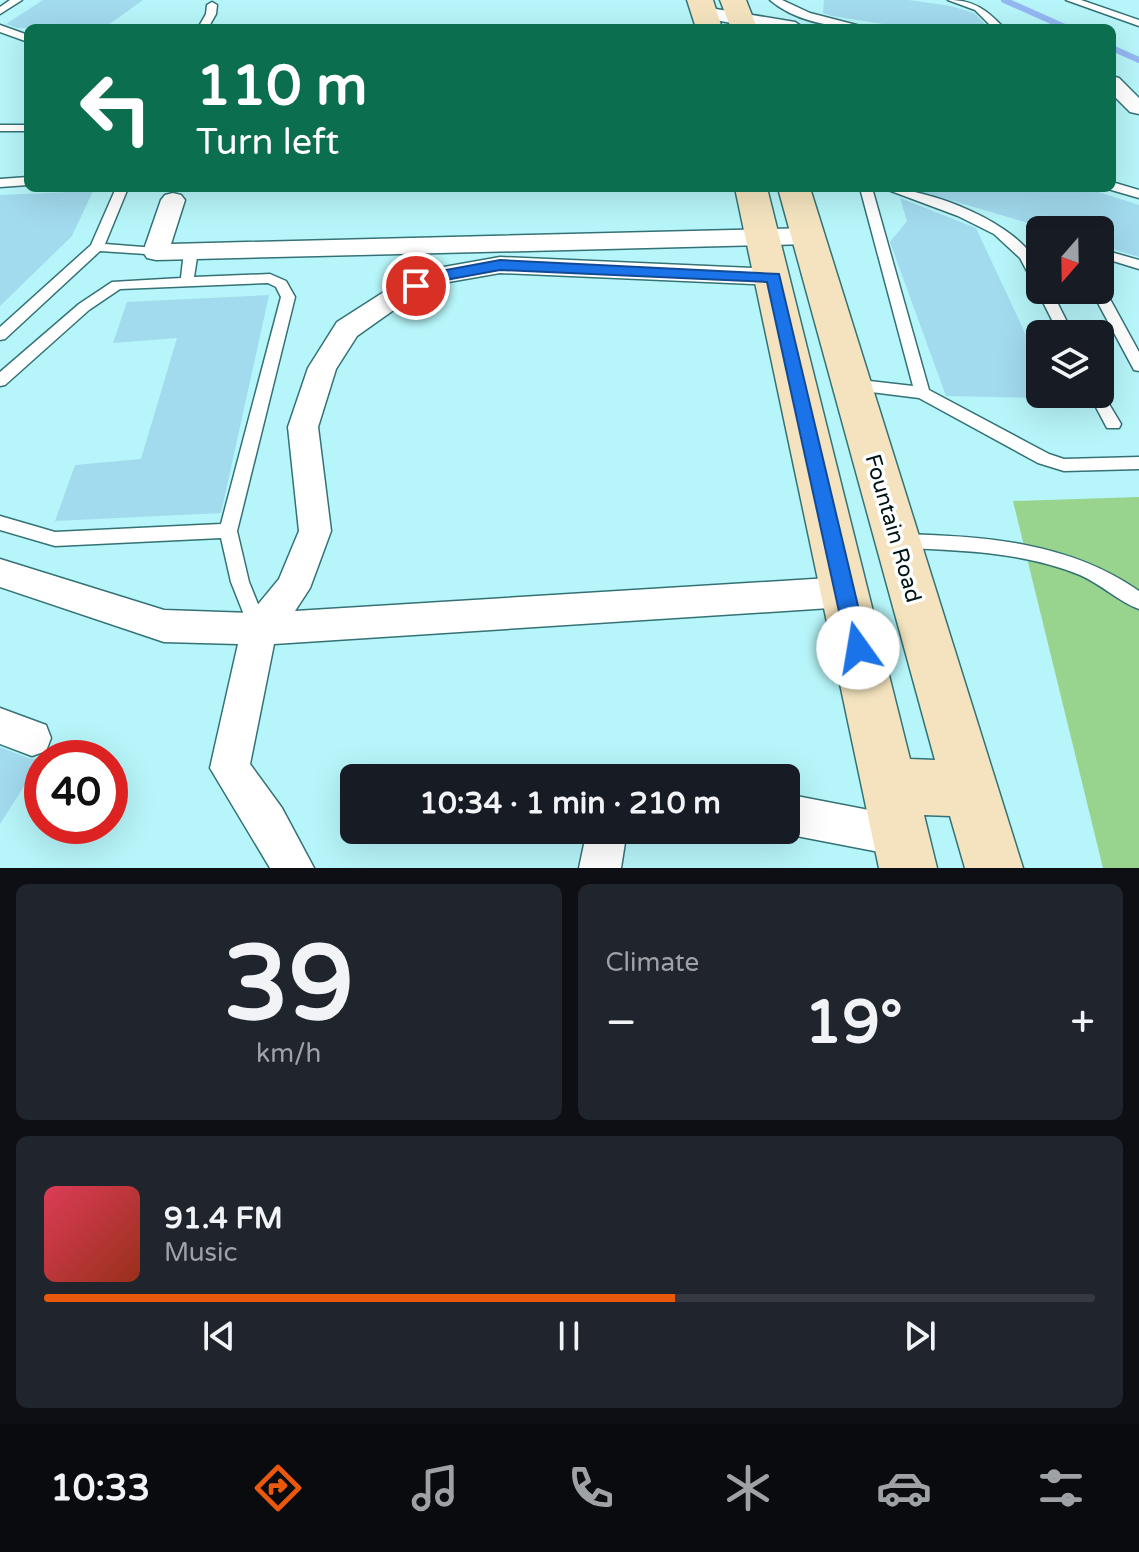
<!DOCTYPE html>
<meta charset="utf-8">
<style>
:root{--surface:#171b24;--page:#20242c;--text:#f1f3f6;--muted:#9ea1a6;--line:#363941;--accent:#ea580c}
body{margin:0;font-family:"Varela Round",sans-serif;background:var(--page);color:var(--text);height:100vh;display:flex;flex-direction:column;font-size:30px;white-space:nowrap}
*{box-sizing:border-box;margin:0}
p{font-size:26px;color:var(--muted)}
.icon{flex:none;width:44px;height:44px;fill:none;stroke:currentColor;stroke-width:2;stroke-linecap:round;stroke-linejoin:round}
.map{position:relative;height:868px;overflow:hidden}
.drawer{display:flex;flex-direction:column;gap:16px;padding:16px;background:#0d0f14;flex:1}
.drawer>*{flex:none}
.banner{position:absolute;left:24px;top:24px;width:1092px;height:168px;border-radius:12px;box-shadow:0 8px 32px #0002;background:#0b6e4f;color:#fff;overflow:hidden}
.needle{width:52px;rotate:200deg}
.tools{position:absolute;left:1026px;top:216px;display:grid;gap:16px}
.tools a{display:grid;place-items:center;width:88px;height:88px;border-radius:12px;background:var(--surface);box-shadow:0 8px 32px #0002;font-size:40px}
.speed{position:absolute;left:24px;top:740px;display:flex;gap:16px;font-size:40px;font-weight:700;text-align:center}
.speed>*{display:grid;place-content:center;width:104px;height:104px;border-radius:50%;background:var(--surface);box-shadow:0 8px 32px #0002;line-height:1}
.speed .limit{border:12px solid #d22;background:#fff;color:#111}
.pin{position:absolute;display:grid;place-items:center;width:68px;height:68px;color:#fff;margin:-34px;border:4px solid #fff;border-radius:50%;box-shadow:0 2px 8px #0007}
.me{position:absolute;width:88px;margin:-44px;rotate:347deg;stroke-linejoin:round;filter:drop-shadow(0 0 6px #0008)}
.turn{display:flex;align-items:center;gap:28px;height:168px;padding:0 40px;font-size:36px}
.turn .icon{width:104px;height:104px;stroke-width:2.5}
.turn b{display:block;font-size:56px;line-height:68px}
.big{font-size:60px;font-weight:800;line-height:1.1}
.drawer .widget{flex:1;display:flex;flex-direction:column;justify-content:center;gap:12px;min-width:0;padding:0 28px;border-radius:12px;background:var(--page)}
.drawer .dial{align-items:center;gap:0}
.dial b{font-size:104px;line-height:1}
.song{display:flex;align-items:center;gap:24px}
.cover{width:96px;height:96px;border-radius:12px;background:linear-gradient(135deg,hsl(350 70% 55%),hsl(10 70% 35%))}
.played{height:8px;border-radius:4px;background:linear-gradient(90deg,var(--accent) 60%,var(--line) 60%)}
.keys{display:flex;justify-content:space-around;direction:ltr}
.heat{display:flex;justify-content:space-between;align-items:center;font-size:44px;direction:ltr}
.drawer .tiles{flex:1;display:grid;gap:16px;grid-template-columns:1fr 1fr}
.widget:last-child{grid-column:span 2}
.trip{position:absolute;left:340px;top:764px;width:460px;height:80px;border-radius:12px;background:var(--surface);box-shadow:0 8px 32px #0002;font-weight:800;line-height:80px;text-align:center}
.tab-bar{display:flex;height:128px;justify-content:space-around;align-items:center;background:#090b0e;color:var(--muted)}
.tab-bar .icon{width:56px;height:56px}
.tab-bar .active{color:var(--accent)}
.tab-bar b{font-size:36px;color:var(--text)}
.map>svg:first-child{display:block}
.green{fill:#99d48e}
.lines{fill:none;stroke-linecap:round;stroke-linejoin:round}
.stream{stroke:#94b7f2;stroke-width:6}
.building{fill:#a2daee}
.lane-casing{stroke:#347276;stroke-width:3}
.street-casing{stroke:#347276;stroke-width:3}
.secondary-casing{stroke:#347276;stroke-width:3}
.lane{fill:#fff;fill-rule:evenodd}
.street{fill:#fff;fill-rule:evenodd}
.secondary{fill:#f4e3be;fill-rule:evenodd}
.route{fill:#1a73e8;stroke:#114b97;stroke-width:2}
.labels{text-anchor:middle;stroke-width:7;stroke-linejoin:round;paint-order:stroke}
.street-label{font-size:22px;fill:#001416;stroke:#fff}
</style>
<div class="map">
<svg width="1139" height="868" viewBox="0 0 1139 868">
<rect width="100%" height="100%" fill="#b6f5f9"/>
<!-- green -->
<path class="green" d="M1139,497V868H1103L1013,501Z"/>
<g class="lines">
<!-- stream -->
<path class="stream" d="M1004,0L1067,28
M1112,48L1139,60"/>
</g>
<!-- building -->
<path class="building" d="M43,0H143L104,28H17L6,24Z
M824,0H908L951,6L974,13L989,28H909L832,16L823,13Z
M909,188H1086L1139,205V257L1100,245V230H1052Z
M93,191L72,236L0,306V195Z
M900,198L976,228L1040,365V398L946,396L890,242L907,221Z
M269,295L221,513L55,521L75,465L141,459L177,338L113,343L127,302Z
M0,747L31,759L42,758L0,824Z"/>
<g class="lines">
<!-- lane casing -->
<g class="lane-casing">
<path id="lane" d="M10,0H22L0,14V7Z
M770,0H782L810,13L868,28C835,28 796,22 770,0Z
M948,0C974,0 987,10 1004,28H993L975,10Z
M1066,0H1081L1139,20V26Z
M212,2L217,5L216,14L208,28H198L206,14L207,5Z
M0,25L28,35V42L0,32Z
M0,125H28V131H0Z
M28,177V185L0,187V179Z
M1112,182L1139,190V198L1108,189L1112,188Z
M116,188H128L105,244L156,248L163,252L161,255L100,251L5,339L0,340V327L91,245Z
M860,188H872L929,390L1049,454L1064,459L1139,457V469L1064,471L1038,463L919,398L847,389L844,385L847,381L852,379L913,386Z
M883,188C927,188 1019,222 1038,266C1041,273 1040,282 1040,290H1051L1073,334H1059L1037,290L1039,287L1035,286L1020,258L994,234L958,216Z
M191,247L198,251L194,277L270,274L286,281L295,297L237,531L249,582L268,629L266,635L259,637L252,635L231,582L221,538L55,546L0,530V516L55,532L221,524L281,297L276,287L268,283L120,289L89,310L5,385L0,386V372L79,304L112,282L181,278L184,251Z
M1100,249L1139,260V269L1100,257Z
M1100,286L1105,290L1139,352V371L1134,370L1091,290H1100Z
M1100,389L1121,424L1119,428H1107L1089,394H1100Z
M901,534C984,536 1069,542 1139,591V609C1119,602 1101,584 1080,575C1024,552 960,550 901,548L895,546L892,541L895,536Z"/>
</g>
<!-- street casing -->
<g class="street-casing">
<path id="street" d="M704,7L795,22L804,28H761L697,17L695,13L697,9Z
M1112,76L1119,78L1139,98V114L1130,112L1112,94Z
M173,193L181,195L185,200L171,244L809,228L818,231L821,236L818,241L809,244L156,260L147,258L143,252L161,200L165,195Z
M500,257L773,269L782,271L786,277L782,283L773,285L500,273L443,283L405,302L357,336L336,369L318,427L331,531L310,588L295,611L845,577L857,582L862,592L857,602L845,607L274,644L250,764L282,808L314,868H270L210,768L238,644L164,642L0,587V559L164,610L251,613L279,579L299,531L288,427L308,368L337,322L387,290L427,270Z
M0,708L46,725L51,738L46,751L32,756L0,744Z
M786,794L900,816L914,822L920,836L914,850L900,856L786,834L776,830H786Z
M587,830H627L621,868H579Z"/>
</g>
<!-- secondary casing -->
<g class="secondary-casing">
<path id="secondary" d="M687,0H713L722,28H696Z
M720,0H746L757,28H731Z
M735,188H767L910,759L935,760L778,188H810L1023,868H965L950,816L924,815L937,868H879Z"/>
</g>
<!-- lane -->
<use href="#lane" class="lane"/>
<!-- street -->
<use href="#street" class="street"/>
<!-- secondary -->
<use href="#secondary" class="secondary"/>
</g>
<!-- route -->
<path class="route" d="M500,260L779,274L868,648L865,655L858,658L850,655L847,648L767,282L500,270L440,281L416,291L408,286L430,273Z"/>
<g class="labels">
<!-- street labels -->
<g class="street-label">
<text transform="translate(894 528) rotate(74)" y="8">Fountain Road</text>
</g>
</g>
</svg>
<div class="tools">
<a><svg class="needle" viewBox="-14 -14 28 28"><path d="M0-13l5 13h-10z" fill="#e53935"/><path d="M0 13l5-13h-10z" fill="#9ea1a6"/></svg></a>
<a><svg class="icon" aria-label="layers" viewBox="0 0 24 24"><path d="M12 4l9 5-9 5-9-5zM3 14l9 5 9-5"/></svg></a>
</div>
<div class="speed"><div class="limit">40</div></div>
<div class="pin" style="left:416px;top:286px;background:#d93025"><svg class="icon" aria-label="arrive" viewBox="0 0 24 24"><path d="M6 21V4h12l-3 4 3 4H6"/></svg></div>
<svg class="me" style="left:858px;top:648px" viewBox="-20 -20 40 40"><circle r="19" fill="#fff"/><path d="M0-13L10 11 0 6-10 11z" fill="#1a73e8"/></svg>
<div class="trip">10:34 · 1 min · 210 m</div>
<div class="banner">
<div class="turn"><svg class="icon" aria-label="left" viewBox="0 0 24 24"><path d="M17 20v-9H6M10 6l-5 5 5 5"/></svg><div><b>110 m</b>Turn left</div></div>
</div>
</div>
<section class="drawer">
<div class="tiles">
<div class="widget dial"><b>39</b><p>km/h</p></div>
<div class="widget"><p>Climate</p>
<div class="heat"><a>−</a><b class="big">19°</b><a>+</a></div>
</div>
<div class="widget">
<div class="song"><i class="cover"></i><div><b>91.4 FM</b><p>Music</p></div></div>
<div class="played"></div>
<div class="keys"><svg class="icon" aria-label="previous" viewBox="0 0 24 24"><path d="M18 5L8 12l10 7zM5 5v14"/></svg><svg class="icon" aria-label="pause" viewBox="0 0 24 24"><path d="M8 5v14M16 5v14"/></svg><svg class="icon" aria-label="next" viewBox="0 0 24 24"><path d="M6 5l10 7-10 7zM19 5v14"/></svg></div>
</div>
</div>
</section>
<nav class="tab-bar">
<b>10:33</b>
<svg class="icon active" aria-label="directions" viewBox="0 0 24 24"><path d="M12 3l9 9-9 9-9-9zM9 14v-3h6M13 9l2 2-2 2"/></svg>
<svg class="icon" aria-label="music" viewBox="0 0 24 24"><path d="M9 18V5l10-2v13"/><circle cx="6" cy="18" r="3"/><circle cx="16" cy="16" r="3"/></svg>
<svg class="icon" aria-label="phone" viewBox="0 0 24 24"><path d="M5 4h4l2 5-3 2q2 4 5 5l2-3 5 2v4C11 20 4 13 5 4z"/></svg>
<svg class="icon" aria-label="climate" viewBox="0 0 24 24"><path d="M12 3v18M4 7l16 10M4 17L20 7"/></svg>
<svg class="icon" aria-label="car" viewBox="0 0 24 24"><path d="M5 17H2v-5l4-1 3-4h7l3 4 3 1v5h-3M9 17h6M6 11h13"/><circle cx="7" cy="17" r="2"/><circle cx="17" cy="17" r="2"/></svg>
<svg class="icon" aria-label="filters" viewBox="0 0 24 24"><path d="M4 7h16M4 17h16"/><circle cx="9" cy="7" r="2"/><circle cx="15" cy="17" r="2"/></svg>
</nav>
